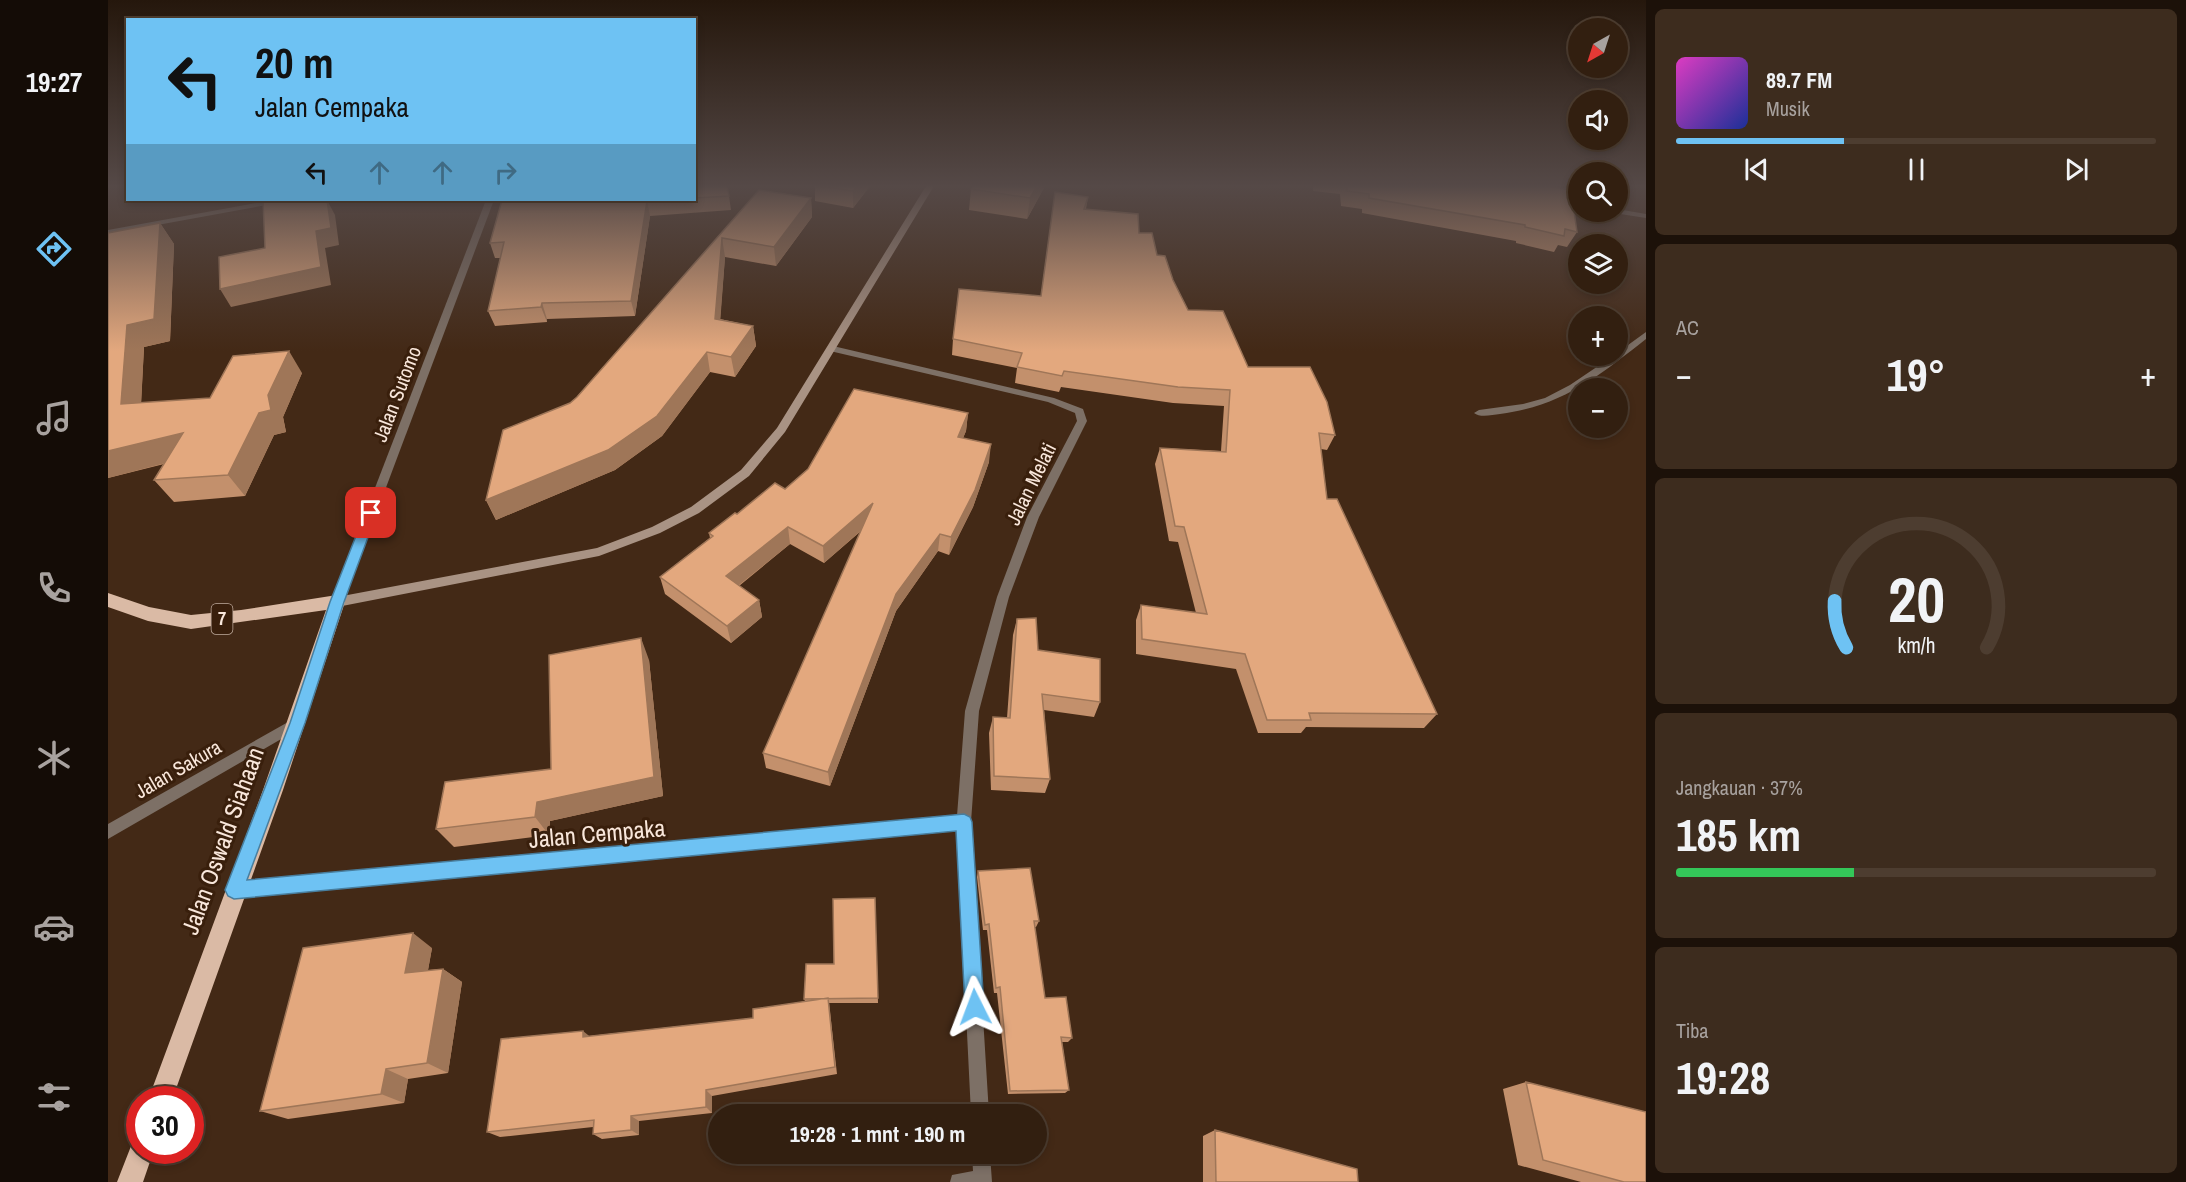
<!DOCTYPE html>
<html lang="id">
<meta charset="utf-8">
<style>
:root{--surface:#321f10;--page:#3d2c1e;--text:#f1f3f6;--muted:#a8a29f;--line:#4d3d30;--accent:#6ec2f3}
body{margin:0;font-family:"Archivo Narrow",sans-serif;background:var(--page);color:var(--text);height:100vh;display:flex;flex-direction:column;font-size:22px;white-space:nowrap}
*{box-sizing:border-box;margin:0}
p{font-size:20px;color:var(--muted)}
.icon{flex:none;width:33px;height:33px;fill:none;stroke:currentColor;stroke-width:2;stroke-linecap:round;stroke-linejoin:round}
.map{position:relative;flex:1;overflow:hidden}
.drawer{display:flex;flex-direction:column;gap:9px;padding:9px;background:#1c1109;width:540px}
.drawer>*{flex:none}
.top-card{position:absolute;left:18px;top:18px;width:570px;height:183px;border-radius:0px;box-shadow:0 3px 9px #0003,0 0 0 2px var(--line);background:#6ec2f3;color:#111;overflow:hidden}
.needle{width:39px;rotate:219deg}
.buttons{position:absolute;left:1460px;top:18px;display:grid;gap:12px}
.buttons a{display:grid;place-items:center;width:60px;height:60px;border-radius:50%;background:var(--surface);box-shadow:0 3px 9px #0003,0 0 0 2px var(--line);font-size:30px}
.speed{position:absolute;left:18px;top:1086px;display:flex;gap:12px;font-size:30px;font-weight:700;text-align:center}
.speed>*{display:grid;place-content:center;width:78px;height:78px;border-radius:50%;background:var(--surface);box-shadow:0 3px 9px #0003,0 0 0 2px var(--line);line-height:1}
.speed .limit{border:9px solid #d22;background:#fff;color:#111}
.pin{position:absolute;display:grid;place-items:center;width:51px;height:51px;color:#fff;margin:-26px;border-radius:12px;box-shadow:0 3px 9px #0006}
.me{position:absolute;width:66px;margin:-33px;rotate:357deg;stroke-linejoin:round;filter:drop-shadow(0 0 4px #0008)}
.turn{display:flex;align-items:center;gap:21px;height:126px;padding:0 30px;font-size:27px}
.turn .icon{width:78px;height:78px;stroke-width:2.5}
.turn b{display:block;font-size:42px;line-height:51px}
.lanes{display:flex;align-items:center;height:57px;padding:0 30px;background:#0003;justify-content:center;gap:30px;direction:ltr}
.lanes .off{opacity:.35}
.big{font-size:45px;font-weight:700;line-height:1.1}
.drawer .widget{flex:1;display:flex;flex-direction:column;justify-content:center;gap:9px;min-width:0;padding:0 21px;border-radius:9px;background:var(--page)}
.drawer .dial{align-items:center;gap:0}
.dial svg{height:156px;overflow:visible;fill:none;stroke:var(--line);stroke-width:7;stroke-linecap:round;text-anchor:middle}
.dial text{fill:var(--text);stroke:none}
.song{display:flex;align-items:center;gap:18px}
.cover{width:72px;height:72px;border-radius:9px;background:linear-gradient(135deg,hsl(310 70% 55%),hsl(230 70% 35%))}
.played{height:6px;border-radius:3px;background:linear-gradient(90deg,var(--accent) 35%,var(--line) 35%)}
.keys{display:flex;justify-content:space-around;direction:ltr}
.heat{display:flex;justify-content:space-between;align-items:center;font-size:33px;direction:ltr}
.charge{height:9px;border-radius:4px;background:linear-gradient(90deg,#34c759 37%,var(--line) 0)}
.trip{position:absolute;left:600px;top:1104px;width:339px;height:60px;border-radius:30px;background:var(--surface);box-shadow:0 3px 9px #0003,0 0 0 2px var(--line);font-weight:700;line-height:60px;text-align:center}
main{display:flex;flex:1;min-height:0}
.tabs{display:flex;flex-direction:column;width:108px;justify-content:space-around;align-items:center;background:#140c06;color:var(--muted)}
.tabs .icon{width:42px;height:42px}
.tabs .on{color:var(--accent)}
.tabs b{font-size:27px;color:var(--text)}
.map>svg:first-child{display:block}
.lines{fill:none;stroke-linecap:round;stroke-linejoin:round}
.minor{fill:#7d7066;fill-rule:evenodd}
.tertiary{fill:#7d7066;fill-rule:evenodd}
.secondary{fill:#a99384;fill-rule:evenodd}
.trunk{fill:#dabaa5;fill-rule:evenodd}
.wall{fill:#c3906c}
.shaded-wall{fill:#9f7658}
.building{fill:#e3a87e;stroke:#9f7658;stroke-width:1.5}
.route{fill:#6ec2f3;stroke:#487e9e;stroke-width:1.5}
.labels{text-anchor:middle;stroke-width:6;stroke-linejoin:round;paint-order:stroke}
.shield{fill:#391f0c;stroke:#bfab9d;stroke-width:1.5}
.shield-label{font-size:18px;font-weight:bold;fill:#f9e7db}
.street-label{font-size:20px;fill:#f9e7db;stroke:#391f0c}
.near-street-label{font-size:24px;fill:#f9e7db;stroke:#391f0c}
</style>
<main>
<nav class="tabs">
<b>19:27</b>
<svg class="icon on" aria-label="directions" viewBox="0 0 24 24"><path d="M12 3l9 9-9 9-9-9zM9 14v-3h6M13 9l2 2-2 2"/></svg>
<svg class="icon" aria-label="music" viewBox="0 0 24 24"><path d="M9 18V5l10-2v13"/><circle cx="6" cy="18" r="3"/><circle cx="16" cy="16" r="3"/></svg>
<svg class="icon" aria-label="phone" viewBox="0 0 24 24"><path d="M5 4h4l2 5-3 2q2 4 5 5l2-3 5 2v4C11 20 4 13 5 4z"/></svg>
<svg class="icon" aria-label="climate" viewBox="0 0 24 24"><path d="M12 3v18M4 7l16 10M4 17L20 7"/></svg>
<svg class="icon" aria-label="car" viewBox="0 0 24 24"><path d="M5 17H2v-5l4-1 3-4h7l3 4 3 1v5h-3M9 17h6M6 11h13"/><circle cx="7" cy="17" r="2"/><circle cx="17" cy="17" r="2"/></svg>
<svg class="icon" aria-label="filters" viewBox="0 0 24 24"><path d="M4 7h16M4 17h16"/><circle cx="9" cy="7" r="2"/><circle cx="15" cy="17" r="2"/></svg>
</nav>
<div class="map">
<svg width="1538" height="1182" viewBox="0 0 1538 1182">
<rect width="100%" height="100%" fill="#432916"/>
<g class="lines">
<!-- minor -->
<path class="minor" d="M1446,198L1470,202V206L1446,202Z
M165,200H179L175,202L0,234V230Z
M1509,209L1538,214V218L1506,213L1509,212Z
M1538,332V339C1491,376 1454,406 1392,414C1384,415 1372,418 1366,413L1371,410L1415,404L1437,398L1462,385L1505,356H1509V353Z
M725,346L946,398L975,409L979,421L931,517L901,597L871,711L863,822L881,1114H863L849,830L126,898L121,895L118,890L121,885L126,882L849,816L857,711L889,597L919,517L969,421L967,413L940,402L722,351L720,349Z
M189,717L194,719L196,723L194,727L0,839V824Z
M864,1154H882L884,1182H842L844,1175L865,1171Z"/>
<!-- tertiary -->
<path class="tertiary" d="M378,200H386L235,602L233,605H225L223,602Z"/>
<!-- secondary -->
<path class="secondary" d="M818,186H826L677,432L641,476L591,513L552,533L491,556L229,607L225,605L223,602L225,599L229,597L489,548L544,527L583,507L633,470L669,428Z"/>
<!-- trunk -->
<path class="trunk" d="M0,593L41,607L83,615L133,610L229,595L235,597L237,602L175,790L64,1100H40L155,790L218,610L83,629L40,621L0,607Z
M32,1138V1150H46L35,1182H9L25,1141Z"/>
</g>
<!-- wall -->
<path class="wall" d="M586,186L621,196L623,210L542,216L527,316L439,319V322L387,326L380,311L393,258H387L382,243L394,200H586Z
M707,186H762L745,208L707,201Z
M937,186L919,219L861,210L863,189Z
M1205,186H1438L1469,232L1459,247L1450,245L1446,252L1408,243V241L1254,213V209L1233,206L1232,194L1205,191Z
M651,190L703,198L704,217L668,266L617,257L612,319L645,326L648,346L627,377L602,372L554,436L507,470L388,520L378,500Z
M980,197L978,209L1031,233L1049,255L1065,280L1080,310L1140,367L1227,435L1219,450L1213,449L1219,499L1329,714L1316,728L1198,727L1193,733H1150L1128,669L1028,654V620L1033,605L1088,613L1070,542L1061,541L1047,464L1052,448L1113,451L1116,406L1065,403L953,387L951,392L907,383L909,368L844,355L845,339L933,296L945,207Z
M52,223L66,244L62,341L36,347L33,403L102,398L194,373L175,417L178,432L166,435L137,496L66,502L46,480L56,464L0,478Z
M860,413L858,431L855,438L881,462L865,507L841,555L830,551L788,611L722,786L658,768L655,753L753,531L716,563L682,544L631,586L651,600L654,617L623,643L557,594L552,577L602,538L601,533L629,514L677,489Z
M909,619L930,650L992,702L986,717L936,710L942,779L937,793L883,790L881,733L885,717L899,718L905,635Z
M541,660L555,796L442,821L441,835L346,847L328,829L443,769Z
M870,871L931,921L928,927H926L937,998L964,1038L960,1042H954L961,1090L957,1093L900,1094L889,993H886L879,930H875L869,877Z
M767,898L770,1003H721L729,1074L604,1096V1113L531,1121V1135L494,1139L485,1134V1127L392,1137L379,1132L481,1036L645,1018L697,1001L696,999L726,964Z
M324,948L320,970L335,969L354,982L340,1073L300,1079L296,1103L180,1119L152,1111Z
M1418,1082L1538,1182H1473L1410,1165L1395,1089Z
M1107,1130L1250,1182H1095V1136Z"/>
<!-- shaded-wall -->
<path class="shaded-wall" d="M749,186H762L745,208V191Z
M929,186H937L919,219L922,198Z
M703,198L704,217L668,266L666,247Z
M219,200L227,215L231,245L217,248L223,285L123,307L112,289Z
M539,201L542,216L527,316L523,301Z
M52,223L66,244L62,341L36,347L32,426L13,404L19,325Z
M614,238L617,257L611,338L607,319Z
M434,303L439,319V322L433,307Z
M645,326L648,346L627,377L623,357Z
M181,351L194,373L175,417L178,432L166,435L137,496L120,475Z
M599,352L602,372L554,436L507,470L388,520L378,500Z
M860,413L858,431L848,455L850,437Z
M75,433L92,454L0,478V451Z
M883,444L881,462L865,507L841,555L843,537Z
M765,503V520L716,563L715,546Z
M680,527L682,544L621,593L618,576Z
M832,534L830,551L788,611L722,786L720,772L788,594Z
M651,600L654,617L623,643L619,626Z
M533,638L541,660L555,796L442,821L441,835L427,817L429,802Z
M305,933L324,948L317,987L297,973Z
M335,969L354,982L340,1073L319,1063Z
M475,1031L485,1039L475,1037Z
M278,1069L300,1079L296,1103L273,1094Z
M598,1090L604,1096V1113L598,1107Z
M523,1116L531,1121V1135L523,1130Z"/>
<!-- building -->
<path class="building" d="M586,186H619L621,196L586,198Z
M712,186H749L745,191Z
M865,186H929L922,198L863,189Z
M1239,186H1438L1463,190L1469,232L1457,229L1456,236L1417,227V225L1261,198V194L1239,191Z
M651,190L703,198L666,247L614,238L607,319L645,326L623,357L599,352L549,416L500,450L378,500L395,430L462,403L469,397Z
M947,192L980,197L976,209L1030,214L1031,233H1044L1049,255L1057,256L1065,280L1080,310L1115,311L1140,367H1202L1219,402L1227,435L1211,433L1219,499H1229L1329,714L1201,713L1203,720H1159L1137,654L1034,639L1033,605L1099,614L1076,527L1067,526L1052,448L1118,452L1122,390L1070,387L956,371L954,376L909,367L914,353L845,339L851,289L933,296Z
M155,200H199V202L211,200H219L223,228L208,231L213,267L112,289L111,257L157,248Z
M394,200H560L539,201L523,301L434,303L433,307L380,311L396,242L382,243Z
M52,223L46,319L19,325L13,404L102,398L125,356L181,351L160,395L163,410L151,413L120,475L46,480L75,433L0,451V233Z
M746,389L860,413L850,437L883,444L867,490L843,537L832,534L788,594L720,772L655,753L765,503L715,546L680,527L618,576L651,600L619,626L552,577L605,536L601,533L627,513L629,514L667,483L677,489L700,469Z
M928,618L930,650L992,659V702L934,694L942,779L886,776L885,717L902,718L909,619Z
M533,638L546,777L429,802L427,817L328,829L337,782L443,769L441,655Z
M922,868L931,921H926L937,998L958,997L964,1038L953,1037L961,1090L902,1091L892,987L888,988L881,924L877,925L870,871Z
M767,898L770,998L696,999L698,964H726L725,899Z
M305,933L297,973L335,969L319,1063L278,1069L273,1094L152,1111L195,948Z
M720,998L727,1067L598,1090V1107L523,1116V1130L485,1134L486,1120L379,1132L393,1039L475,1031V1037L645,1018V1009Z
M1418,1082L1538,1112V1182H1516L1435,1160Z
M1107,1130L1249,1169L1250,1182H1108Z"/>
<!-- sky -->
<linearGradient id="sky" x2="0" y2="1"><stop stop-color="#25170c"/><stop offset="0.53" stop-color="#554947"/><stop offset="1" stop-color="#554947" stop-opacity="0"/></linearGradient>
<rect width="1538" height="351" fill="url(#sky)"/>
<!-- route -->
<path class="route" d="M263,508L269,513L236,602L197,723L139,880L856,814L862,817L864,822L876,1007L873,1014L867,1016L860,1014L857,1007L848,831L126,899L120,896L117,890L182,723L222,602L257,513Z"/>
<g class="labels">
<!-- shield labels -->
<rect class="shield" x="103.5" y="604" width="21" height="30" rx="4.5"/>
<g class="shield-label">
<text x="114" y="625">7</text>
</g>
<!-- street labels -->
<g class="street-label">
<text transform="translate(289 394) rotate(-69)" y="7">Jalan Sutomo</text>
<text transform="translate(923 484) rotate(-64)" y="7">Jalan Melati</text>
<text transform="translate(70 769) rotate(-30)" y="7">Jalan Sakura</text>
</g>
<!-- near-street labels -->
<g class="near-street-label">
<text transform="translate(489 834) rotate(-5)" y="8">Jalan Cempaka</text>
<text transform="translate(115 841) rotate(-70)" y="8">Jalan Oswald Siahaan</text>
</g>
</g>
</svg>
<div class="buttons">
<a><svg class="needle" viewBox="-14 -14 28 28"><path d="M0-13l5 13h-10z" fill="#e53935"/><path d="M0 13l5-13h-10z" fill="#a8a29f"/></svg></a>
<a><svg class="icon" aria-label="sound" viewBox="0 0 24 24"><path d="M4 9h4l5-4v14l-5-4H4zM17 9q2 3 0 6"/></svg></a>
<a><svg class="icon" aria-label="search" viewBox="0 0 24 24"><circle cx="10" cy="10" r="6"/><path d="M15 15l6 6"/></svg></a>
<a><svg class="icon" aria-label="layers" viewBox="0 0 24 24"><path d="M12 4l9 5-9 5-9-5zM3 14l9 5 9-5"/></svg></a>
<a>+</a>
<a>−</a>
</div>
<div class="speed"><div class="limit">30</div></div>
<div class="pin" style="left:263px;top:513px;background:#d93025"><svg class="icon" aria-label="arrive" viewBox="0 0 24 24"><path d="M6 21V4h12l-3 4 3 4H6"/></svg></div>
<svg class="me" style="left:867px;top:1007px" viewBox="-20 -20 40 40"><path d="M0-17L14 15 0 8-14 15z" fill="#6ec2f3" stroke="#fff" stroke-width="4"/></svg>
<div class="trip">19:28 · 1 mnt · 190 m</div>
<div class="top-card">
<div class="turn"><svg class="icon" aria-label="left" viewBox="0 0 24 24"><path d="M17 20v-9H6M10 6l-5 5 5 5"/></svg><div><b>20 m</b>Jalan Cempaka</div></div>
<div class="lanes"><svg class="icon" aria-label="left" viewBox="0 0 24 24"><path d="M17 20v-9H6M10 6l-5 5 5 5"/></svg><svg class="icon off" aria-label="ahead" viewBox="0 0 24 24"><path d="M12 20V5M6 11l6-6 6 6"/></svg><svg class="icon off" aria-label="ahead" viewBox="0 0 24 24"><path d="M12 20V5M6 11l6-6 6 6"/></svg><svg class="icon off" aria-label="right" viewBox="0 0 24 24"><path d="M7 20v-9h11M14 6l5 5-5 5"/></svg></div>
</div>
</div>
<section class="drawer">
<div class="widget">
<div class="song"><i class="cover"></i><div><b>89.7 FM</b><p>Musik</p></div></div>
<div class="played"></div>
<div class="keys"><svg class="icon" aria-label="previous" viewBox="0 0 24 24"><path d="M18 5L8 12l10 7zM5 5v14"/></svg><svg class="icon" aria-label="pause" viewBox="0 0 24 24"><path d="M8 5v14M16 5v14"/></svg><svg class="icon" aria-label="next" viewBox="0 0 24 24"><path d="M6 5l10 7-10 7zM19 5v14"/></svg></div>
</div>
<div class="widget"><p>AC</p>
<div class="heat"><a>−</a><b class="big">19°</b><a>+</a></div>
</div>
<div class="widget dial"><svg viewBox="0 0 100 80">
<path d="M14 69A42 42 0 1 1 86 69"/>
<path d="M14 69A42 42 0 0 1 8 45" stroke="#6ec2f3"/>
<text x="50" y="56" font-size="32" font-weight="700">20</text>
<text x="50" y="72" font-size="11">km/h</text>
</svg></div>
<div class="widget"><p>Jangkauan · 37%</p><b class="big">185 km</b><div class="charge"></div></div>
<div class="widget"><p>Tiba</p><b class="big">19:28</b></div>
</section>
</main>
